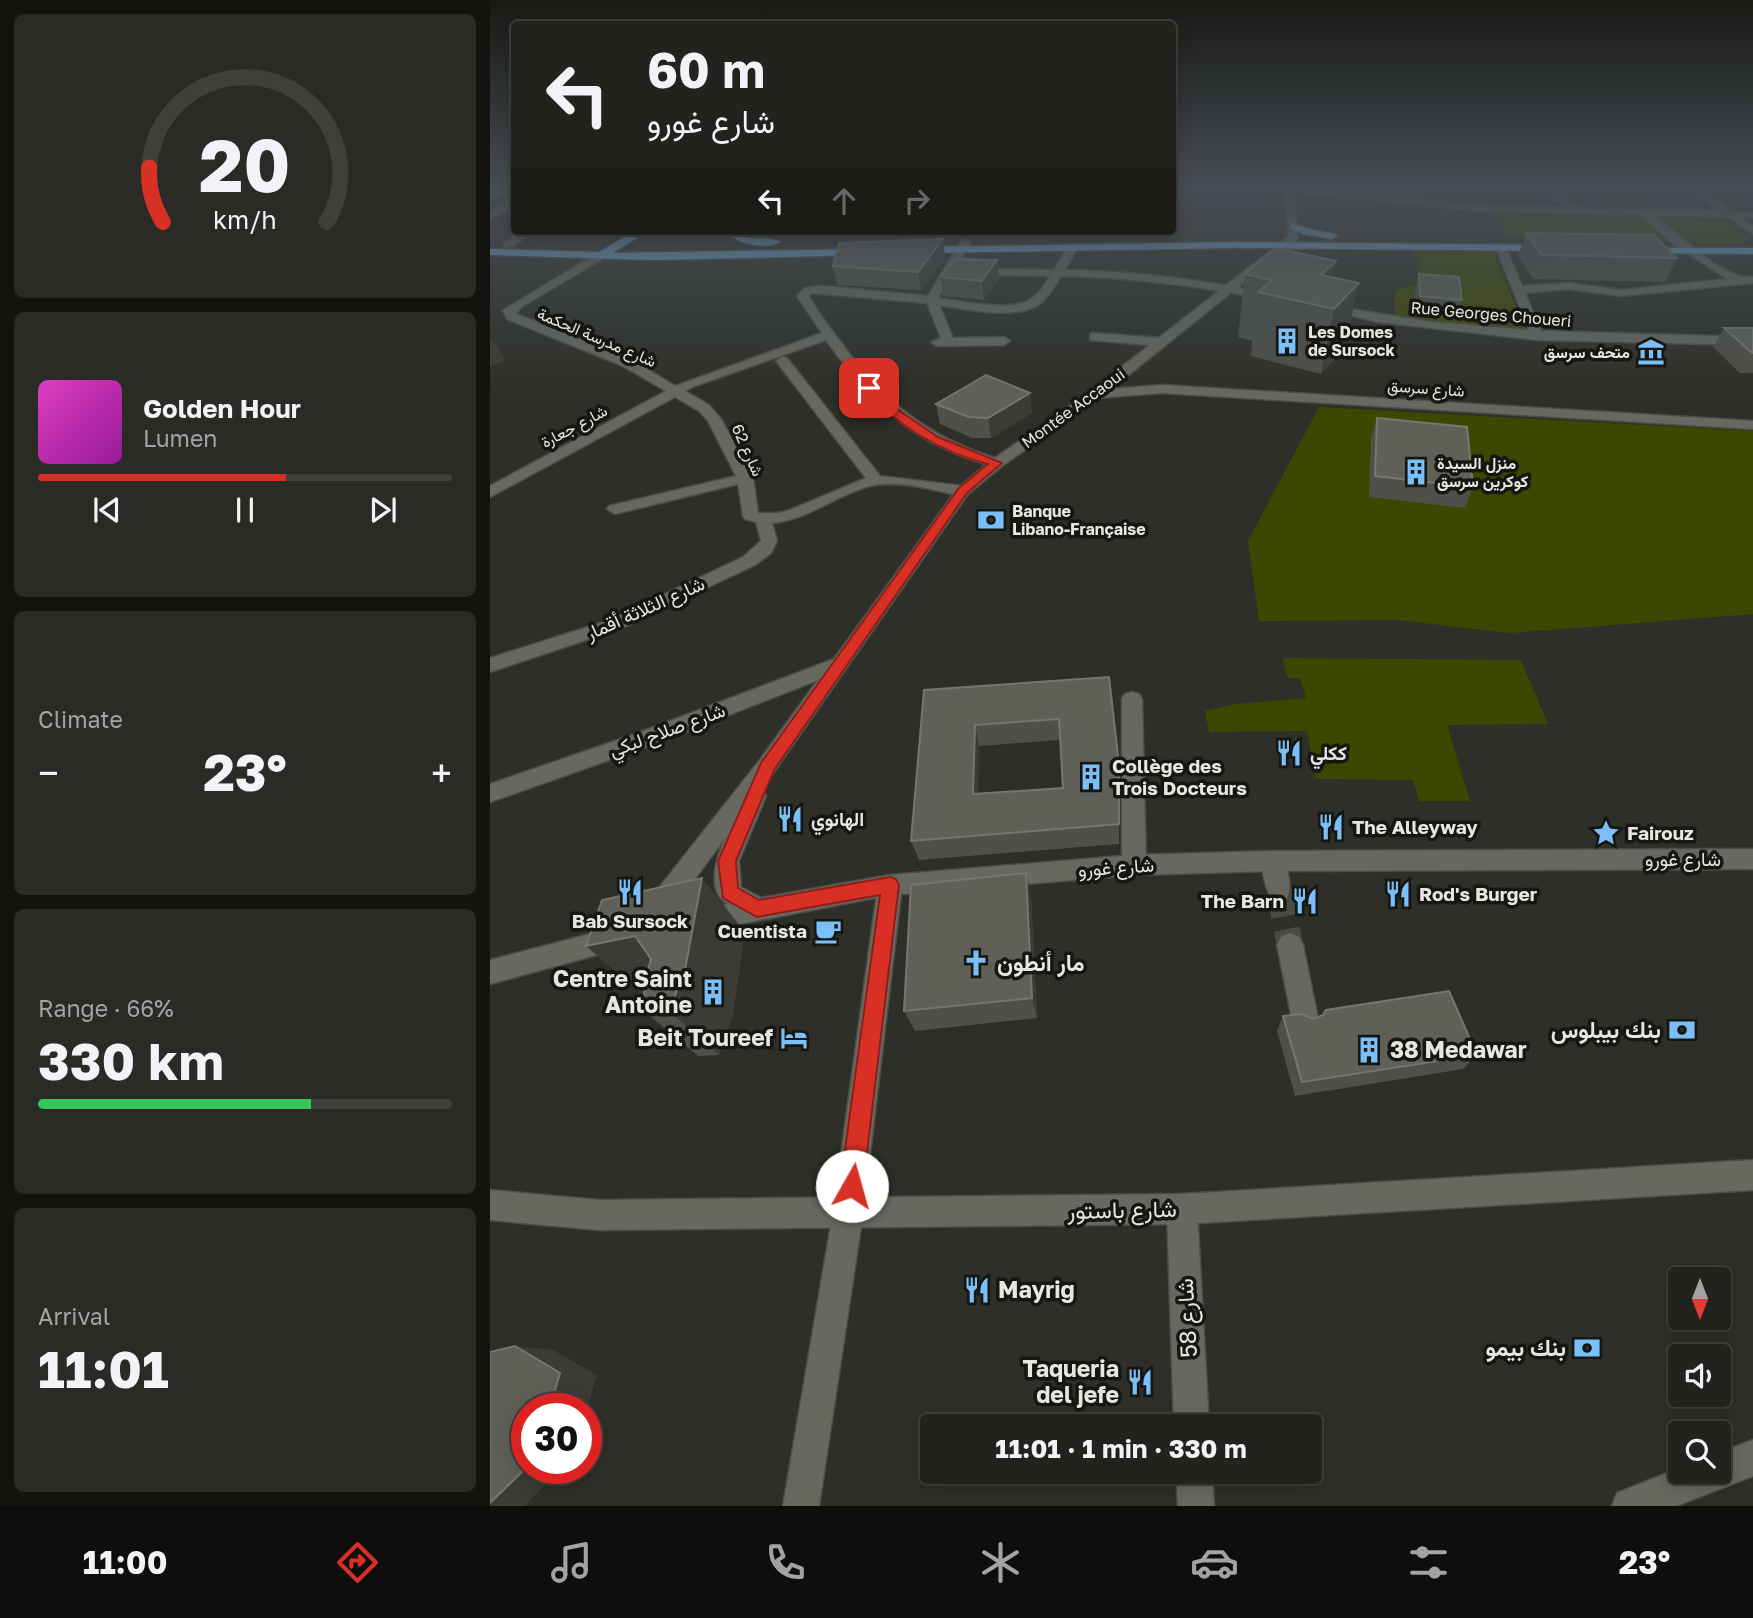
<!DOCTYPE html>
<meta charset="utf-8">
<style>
:root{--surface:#22231e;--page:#2a2b27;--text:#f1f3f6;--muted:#a2a4a4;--line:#3f403c;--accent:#d93025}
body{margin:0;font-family:"Golos Text",Vazirmatn,sans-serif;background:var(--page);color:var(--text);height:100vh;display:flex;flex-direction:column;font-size:26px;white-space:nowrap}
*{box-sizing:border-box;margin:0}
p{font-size:23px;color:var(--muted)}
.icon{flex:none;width:38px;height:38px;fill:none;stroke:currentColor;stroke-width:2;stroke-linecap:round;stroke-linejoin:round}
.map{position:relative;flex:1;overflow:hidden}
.details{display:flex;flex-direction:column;gap:14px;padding:14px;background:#131310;width:490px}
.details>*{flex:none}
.banner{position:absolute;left:21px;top:21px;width:665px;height:214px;border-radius:7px;box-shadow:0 4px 18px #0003,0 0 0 2px var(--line);background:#22231e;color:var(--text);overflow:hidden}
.needle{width:46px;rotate:180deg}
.buttons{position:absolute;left:1178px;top:1267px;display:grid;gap:14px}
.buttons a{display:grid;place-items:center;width:63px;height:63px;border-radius:7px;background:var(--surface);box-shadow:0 4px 18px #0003,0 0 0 2px var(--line);font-size:35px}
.speed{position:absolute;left:21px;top:1393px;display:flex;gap:14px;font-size:35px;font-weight:700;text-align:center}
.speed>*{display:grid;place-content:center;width:91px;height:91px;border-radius:50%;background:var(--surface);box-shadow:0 4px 18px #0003,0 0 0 2px var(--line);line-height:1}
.speed .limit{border:10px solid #d22;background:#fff;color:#111}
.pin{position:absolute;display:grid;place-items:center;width:60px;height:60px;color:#fff;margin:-30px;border-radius:14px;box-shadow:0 4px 10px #0006}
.me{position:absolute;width:77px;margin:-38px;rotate:7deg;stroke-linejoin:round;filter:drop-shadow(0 0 5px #0008)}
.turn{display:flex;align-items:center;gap:24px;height:147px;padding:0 21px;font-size:32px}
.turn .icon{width:91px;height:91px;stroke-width:2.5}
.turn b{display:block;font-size:49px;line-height:60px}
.lanes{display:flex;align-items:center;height:66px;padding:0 21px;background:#0003;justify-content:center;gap:35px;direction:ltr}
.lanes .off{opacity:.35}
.big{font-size:52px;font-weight:700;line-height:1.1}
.details .widget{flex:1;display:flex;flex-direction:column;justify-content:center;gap:10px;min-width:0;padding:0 24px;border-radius:10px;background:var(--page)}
.details .dial{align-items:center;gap:0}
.dial svg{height:182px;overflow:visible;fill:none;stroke:var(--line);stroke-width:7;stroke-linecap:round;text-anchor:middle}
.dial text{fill:var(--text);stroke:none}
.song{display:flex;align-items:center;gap:21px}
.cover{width:84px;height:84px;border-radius:10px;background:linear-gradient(135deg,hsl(310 70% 55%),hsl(300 70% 35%))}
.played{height:7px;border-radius:4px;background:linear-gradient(90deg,var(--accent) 60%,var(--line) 60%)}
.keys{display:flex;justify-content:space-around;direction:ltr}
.heat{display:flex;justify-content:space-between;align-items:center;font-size:38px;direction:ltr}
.charge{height:10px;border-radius:5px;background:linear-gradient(90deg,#34c759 66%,var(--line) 0)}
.trip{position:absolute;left:430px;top:1414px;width:402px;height:70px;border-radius:7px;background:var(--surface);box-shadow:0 4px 18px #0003,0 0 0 2px var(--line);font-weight:700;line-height:70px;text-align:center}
.menu{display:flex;height:112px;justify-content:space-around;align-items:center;background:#0e0e0c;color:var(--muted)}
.menu .icon{width:49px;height:49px}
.menu .on{color:var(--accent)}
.menu b{font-size:32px;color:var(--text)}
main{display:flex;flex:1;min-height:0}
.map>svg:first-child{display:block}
.green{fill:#3e4700}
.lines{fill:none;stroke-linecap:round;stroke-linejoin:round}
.street-tunnel{stroke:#494b44;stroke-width:26;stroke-dasharray:26 13;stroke-linecap:butt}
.street-casing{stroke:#4b4d47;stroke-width:3}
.secondary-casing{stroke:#4b4d47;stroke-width:3}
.highway-casing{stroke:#4b4d47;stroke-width:3}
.street{fill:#676961;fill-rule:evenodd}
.secondary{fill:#676961;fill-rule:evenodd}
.highway{fill:#71abdc;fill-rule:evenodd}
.wall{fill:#4e5049;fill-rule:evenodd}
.shaded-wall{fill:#3a3c35}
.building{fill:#5f6159;stroke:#74766f;stroke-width:2;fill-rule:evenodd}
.route{fill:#d93025;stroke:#8d1f18;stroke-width:2}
.labels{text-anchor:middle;stroke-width:7;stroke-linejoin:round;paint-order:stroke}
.far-street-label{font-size:16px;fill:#e6e7e3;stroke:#161613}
.far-poi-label{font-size:16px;font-weight:bold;fill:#e6e7e3;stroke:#161613;text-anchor:start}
.street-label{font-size:19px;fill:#e6e7e3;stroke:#161613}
.poi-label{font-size:19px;font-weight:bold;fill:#e6e7e3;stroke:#161613;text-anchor:start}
.near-poi-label{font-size:23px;font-weight:bold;fill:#e6e7e3;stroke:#161613;text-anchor:end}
.near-street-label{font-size:23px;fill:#e6e7e3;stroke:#161613}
</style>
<main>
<section class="details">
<div class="widget dial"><svg viewBox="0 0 100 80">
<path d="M14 69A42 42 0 1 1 86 69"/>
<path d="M14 69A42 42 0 0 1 8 45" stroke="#d93025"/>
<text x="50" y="56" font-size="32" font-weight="700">20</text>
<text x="50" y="72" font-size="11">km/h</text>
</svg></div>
<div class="widget">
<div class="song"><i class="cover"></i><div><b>Golden Hour</b><p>Lumen</p></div></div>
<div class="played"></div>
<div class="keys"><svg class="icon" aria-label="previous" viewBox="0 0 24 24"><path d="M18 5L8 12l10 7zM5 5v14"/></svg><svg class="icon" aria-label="pause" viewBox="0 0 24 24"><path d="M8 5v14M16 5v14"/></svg><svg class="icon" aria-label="next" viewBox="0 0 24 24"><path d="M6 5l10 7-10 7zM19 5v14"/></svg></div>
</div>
<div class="widget"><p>Climate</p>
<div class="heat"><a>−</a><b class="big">23°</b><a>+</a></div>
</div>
<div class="widget"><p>Range · 66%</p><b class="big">330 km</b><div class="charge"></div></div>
<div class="widget"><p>Arrival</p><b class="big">11:01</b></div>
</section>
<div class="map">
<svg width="1263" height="1506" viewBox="0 0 1263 1506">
<rect width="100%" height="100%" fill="#2d2f28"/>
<!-- green -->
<path class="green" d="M1007,214L1151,219L1177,240L1018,237Z
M1165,218L1235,221L1259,240C1241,247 1210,246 1192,239C1182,235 1173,225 1165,218Z
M923,251L1003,252L1035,328L1020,331L905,318V291L933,282L925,268L931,267Z
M829,407L1263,431V614L1020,633L907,620L769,621L758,541Z
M792,658L1031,660L1058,724L957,725L980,801H929L923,780L826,779L817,731L719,732L715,711L746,704L816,698L810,678H798Z"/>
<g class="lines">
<!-- street-tunnel -->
<path class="street-tunnel" d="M789,891L800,945"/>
<!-- street casing -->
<g class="street-casing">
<path id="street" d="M1051,187H1062L1096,212L1088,214Z
M1200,187H1237L1232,190L1204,191Z
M24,197V204L0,220V213Z
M1153,210C1185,224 1226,280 1263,277V283L1131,296L1079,289L1035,293L1051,331L1263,337V345L1047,340L888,322L829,308L835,305L942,322L1039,330L1006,248L1011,245L1016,248L1032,286L1079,283L1131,290L1237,279L1185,245L1150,215V211Z
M31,231H43L22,247H14V243Z
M472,240L481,242L448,298C471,301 523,313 542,298C550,293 555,284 560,276L481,275L476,272L481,269L564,270L579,245L583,244L588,247L575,270C645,271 711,280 780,293L786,296L780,299C710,287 642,277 571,276C565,285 559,296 551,303C529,321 475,309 449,305L463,338L514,337L520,341L514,345L447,346L441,342L451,338L437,303L321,293L319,296C327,313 339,326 350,341C394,402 439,439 512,460L514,463L512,466L507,467C428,448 382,405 336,340L205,386L195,391L219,405L231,419L263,478L268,513H289L300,510L376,478L286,361L292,357L297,358L390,476L473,486L481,491L473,496C444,491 409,479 380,486C346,495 318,520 282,523L287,541L281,553L265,565L132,628L0,672V658L120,620L253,557L271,541L266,522L255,519L253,516L248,484L125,514L117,509L119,506L246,476L218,421L209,411L185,397L0,497V486L176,391L133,366L17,319L13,311L15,309L106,254H114V258L31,307L26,314L143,360L185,386L332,333L307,296L314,288L332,286L438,296Z
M604,333L670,338L676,342L670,346L600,340V334Z
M672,385L1263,421V429L672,393L606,398L599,394L606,390Z
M642,692L649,694L652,699L656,865L652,872L644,875L636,872L632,865V699L635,694Z
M783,851L791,854C797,866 803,886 797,898L789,902L781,898C775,886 769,866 775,854Z
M400,875L408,878L412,885L373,1213L329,1506H293L343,1213L388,885L392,878Z
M800,933L809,937L813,945L828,1019L824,1028L815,1032L806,1028L802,1019L787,945L791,937Z
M692,1194L703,1198L707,1209L719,1426H684L677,1209L681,1198Z
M686,1472H722L724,1506H688Z"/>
</g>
<!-- secondary casing -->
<g class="secondary-casing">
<path id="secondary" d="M682,187H804L996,206L1230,211L1197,187H1208L1242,212H1263V218H1251L1263,226V234L1238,217L996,212L803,192L808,239L611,397L512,466L478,494L272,789L276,796L249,861L251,887L271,898L400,875L644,855L783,851L1263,849V869L783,871L644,875L400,895L213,931L204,928L201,920L204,912L238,904C215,892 227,856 235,838L179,914L170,917L161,914L158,906L161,898L269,761L328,680L162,745L0,802V784L148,733L344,659L468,488L502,460L601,391L799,236L794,192L682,190Z
M0,189H24V195H0Z
M123,928L132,932L135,940L132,948L0,984V960Z
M1263,1160V1190L692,1224L109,1230L0,1220V1190L109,1200L692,1194Z
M1263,1440V1476L1186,1506H1122L1127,1493L1190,1468V1472H1228V1453Z"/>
</g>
<!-- highway casing -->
<g class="highway-casing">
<path id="highway" d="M803,223L819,229L846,234L847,236L842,239L813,234L800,228V224Z
M145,231H157L123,253L376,249L381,252L376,255L162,260L0,255V249L109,252Z
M237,231C245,231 246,234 254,237C265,241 279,236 290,242C277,250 244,244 237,231Z
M746,242L1058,245L1063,248L1058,251L746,248L425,253L420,250L425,247Z
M1146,248H1263V254L1150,253L1145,250Z"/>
</g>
<!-- street -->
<use href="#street" class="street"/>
<!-- secondary -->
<use href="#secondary" class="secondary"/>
<!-- highway -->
<use href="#highway" class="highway"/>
</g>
<!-- wall -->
<path class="wall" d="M1036,233L1187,258L1175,282L1043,279L1028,256Z
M453,239L455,257L431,290L347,285L343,266Z
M507,260L509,279L494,300L453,296L450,277Z
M755,274L843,278L855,347L831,374L761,356L762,341L748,337Z
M929,274L972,300L966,319L925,315L924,293Z
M1234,328H1263V373H1250L1223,347Z
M540,393L542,413L501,438H482L450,424L446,404Z
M887,418L983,487L975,508L879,497L881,439Z
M619,677L629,764V844L429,860L421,841L434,690ZM570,740L573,788L488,794L489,746Z
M541,897L547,1018L425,1031L414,1011Z
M255,932L242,1018L229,1055L208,1056L155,1012L154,995H153Z
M793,1016L824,1019L987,1055L973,1069L805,1096L787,1031Z"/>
<!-- shaded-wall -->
<path class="shaded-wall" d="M453,239L455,257L431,290L428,272Z
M507,260L509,279L494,300L492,281Z
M846,261L837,307L831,275Z
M869,283L855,347L831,374L844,309Z
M3,340L15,360L0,367V342Z
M540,393L542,413L501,438L498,418Z
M485,725L489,746L488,814L483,794Z
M536,873L541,897L547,1018L542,998Z
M212,878L255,932L242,1018L229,1055L179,1011L188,988L153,995L96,946Z
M25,1346L63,1350L107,1375L96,1412V1409H60Z
M37,1467V1468H72L37,1503L36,1506H0V1503Z"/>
<!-- building -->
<path class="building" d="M1036,233L1164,235L1187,258L1052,255Z
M453,239L428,272L343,266L349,243Z
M786,248L846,261L831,275L869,283L844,309L768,292L782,280L755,274Z
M465,259L507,260L492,281L450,277Z
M929,274L969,277L972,300L930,296Z
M1234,328H1263V353H1262Z
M496,375L540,393L498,418L479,417L446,404Z
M887,418L977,427L983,487L885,476Z
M619,677L629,764V824L421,841L434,690ZM569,719L573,788L483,794L485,725Z
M536,873L542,998L414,1011L421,885Z
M212,878L195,970L179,1011L155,1012L154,984L161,959L145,936L96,946L112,900Z
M959,991L987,1055L812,1082L793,1016L811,1014L824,1019L833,1015L836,1010Z
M25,1346L70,1373L60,1409H37V1467L0,1503V1352Z"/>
<!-- sky -->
<linearGradient id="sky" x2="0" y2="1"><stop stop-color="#191a16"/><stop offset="0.47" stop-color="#464d53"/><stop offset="1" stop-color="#464d53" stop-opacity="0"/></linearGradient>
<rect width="1263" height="398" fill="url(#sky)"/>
<!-- route -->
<path class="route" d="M375,386H382L398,403L448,437L512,463L477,493L284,770L246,861L248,888L269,900L400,877L406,879L409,885L373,1186L370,1194L362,1197L354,1194L350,1186L390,895L267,917L233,898L228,861L271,763L469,488L498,464C452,453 406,425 375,390Z"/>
<!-- icons -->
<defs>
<g id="building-bare" transform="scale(2.1)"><path d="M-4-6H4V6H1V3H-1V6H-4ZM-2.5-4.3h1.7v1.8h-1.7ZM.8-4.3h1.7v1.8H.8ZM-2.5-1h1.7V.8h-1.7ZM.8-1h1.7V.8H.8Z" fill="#7abff8" stroke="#161613" stroke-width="2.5" paint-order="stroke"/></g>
<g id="museum-bare" transform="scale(2.1)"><path d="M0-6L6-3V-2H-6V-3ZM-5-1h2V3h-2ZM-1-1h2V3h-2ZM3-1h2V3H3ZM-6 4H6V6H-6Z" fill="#7abff8" stroke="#161613" stroke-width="2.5" paint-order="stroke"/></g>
<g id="bank-bare" transform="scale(2.1)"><path d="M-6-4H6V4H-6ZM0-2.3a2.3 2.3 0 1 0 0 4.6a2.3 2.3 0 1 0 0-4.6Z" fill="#7abff8" stroke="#161613" stroke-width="2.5" paint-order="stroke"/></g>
<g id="restaurant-bare" transform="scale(2.1)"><path d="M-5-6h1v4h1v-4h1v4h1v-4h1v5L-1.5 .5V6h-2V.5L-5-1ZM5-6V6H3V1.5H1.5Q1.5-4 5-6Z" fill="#7abff8" stroke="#161613" stroke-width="2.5" paint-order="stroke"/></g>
<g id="sight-bare" transform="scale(2.1)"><path d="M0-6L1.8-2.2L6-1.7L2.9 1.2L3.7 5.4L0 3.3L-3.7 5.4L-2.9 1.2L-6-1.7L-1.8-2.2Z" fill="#7abff8" stroke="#161613" stroke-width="2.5" paint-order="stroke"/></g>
<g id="cafe-bare" transform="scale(2.1)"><path d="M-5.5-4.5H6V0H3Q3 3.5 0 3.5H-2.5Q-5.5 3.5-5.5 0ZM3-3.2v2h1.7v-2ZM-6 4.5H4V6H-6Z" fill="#7abff8" stroke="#161613" stroke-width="2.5" paint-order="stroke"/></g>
<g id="church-bare" transform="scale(2.1)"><path d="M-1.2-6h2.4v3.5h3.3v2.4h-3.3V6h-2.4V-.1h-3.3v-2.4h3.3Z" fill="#7abff8" stroke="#161613" stroke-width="2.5" paint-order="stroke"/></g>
<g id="hotel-bare" transform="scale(2.1)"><path d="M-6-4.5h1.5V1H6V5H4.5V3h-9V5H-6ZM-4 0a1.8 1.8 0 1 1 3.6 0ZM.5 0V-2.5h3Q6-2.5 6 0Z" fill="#7abff8" stroke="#161613" stroke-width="2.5" paint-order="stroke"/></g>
</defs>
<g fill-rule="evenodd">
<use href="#building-bare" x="797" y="341"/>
<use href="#museum-bare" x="1161" y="352"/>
<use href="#building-bare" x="926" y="472"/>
<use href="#bank-bare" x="501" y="520"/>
<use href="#restaurant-bare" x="799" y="753"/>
<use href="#building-bare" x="601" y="777"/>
<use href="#restaurant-bare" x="300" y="819"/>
<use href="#restaurant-bare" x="841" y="827"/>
<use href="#sight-bare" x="1116" y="833"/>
<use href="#restaurant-bare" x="140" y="892"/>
<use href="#restaurant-bare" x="908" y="894"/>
<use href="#restaurant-bare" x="815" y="901"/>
<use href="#cafe-bare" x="338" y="931"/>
<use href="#church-bare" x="486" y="963"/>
<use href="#building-bare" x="223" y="992"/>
<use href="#bank-bare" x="1192" y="1030"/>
<use href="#hotel-bare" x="304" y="1038"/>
<use href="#building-bare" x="879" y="1050"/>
<use href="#restaurant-bare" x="487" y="1290"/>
<use href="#bank-bare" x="1097" y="1348"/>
<use href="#restaurant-bare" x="650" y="1382"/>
</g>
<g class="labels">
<!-- far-street labels -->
<g class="far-street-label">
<text transform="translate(1001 314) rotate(5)" y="6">Rue Georges Choueri</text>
<text transform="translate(107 337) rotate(23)" y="6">شارع مدرسة الحكمة</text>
<text transform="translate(936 388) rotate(4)" y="6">شارع سرسق</text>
<text transform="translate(583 408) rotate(-36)" y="6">Montée Accaoui</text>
<text transform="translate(84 426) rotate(-28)" y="6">شارع جعارة</text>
<text transform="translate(258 450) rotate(66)" y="6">شارع 62</text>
</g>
<!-- far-poi labels -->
<g class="far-poi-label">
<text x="818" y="338">Les Domes<tspan x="818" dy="18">de Sursock</tspan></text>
<text x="1140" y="358" text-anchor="end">متحف سرسق</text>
<text x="947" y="469">منزل السيدة<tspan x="947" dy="18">كوكرين سرسق</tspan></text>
<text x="522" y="517">Banque<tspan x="522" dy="18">Libano-Française</tspan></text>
</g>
<!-- street labels -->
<g class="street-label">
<text transform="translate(155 608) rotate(-24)" y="7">شارع الثلاثة أقمار</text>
<text transform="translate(177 730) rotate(-20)" y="7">شارع صلاح لبكي</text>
<text x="1193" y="866">شارع غورو</text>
<text transform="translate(626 867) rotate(-4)" y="7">شارع غورو</text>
</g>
<!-- poi labels -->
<g class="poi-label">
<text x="820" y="760">ككلي</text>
<text x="622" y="773">Collège des<tspan x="622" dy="22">Trois Docteurs</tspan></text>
<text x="321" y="826">الهانوي</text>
<text x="862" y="834">The Alleyway</text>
<text x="1137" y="840">Fairouz</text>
<text x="929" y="901">Rod's Burger</text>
<text x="794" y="908" text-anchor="end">The Barn</text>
<text x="140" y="928" text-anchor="middle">Bab Sursock</text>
<text x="317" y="938" text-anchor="end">Cuentista</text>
</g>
<!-- near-poi labels -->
<g class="near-poi-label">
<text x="507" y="971" text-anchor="start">مار أنطون</text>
<text x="202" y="987">Centre Saint<tspan x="202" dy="26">Antoine</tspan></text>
<text x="1171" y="1038">بنك بيبلوس</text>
<text x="283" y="1046">Beit Toureef</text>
<text x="900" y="1058" text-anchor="start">38 Medawar</text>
<text x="508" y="1298" text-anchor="start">Mayrig</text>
<text x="1076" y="1356">بنك بيمو</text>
<text x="629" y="1377">Taqueria<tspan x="629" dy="26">del jefe</tspan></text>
</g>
<!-- near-street labels -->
<g class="near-street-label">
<text transform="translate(632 1210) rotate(-1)" y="8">شارع باستور</text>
<text transform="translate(697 1318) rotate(-93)" y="8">شارع 58</text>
</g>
</g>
</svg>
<div class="buttons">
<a><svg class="needle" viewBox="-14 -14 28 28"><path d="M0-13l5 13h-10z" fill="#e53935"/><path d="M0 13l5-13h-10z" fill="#a2a4a4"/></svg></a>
<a><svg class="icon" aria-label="sound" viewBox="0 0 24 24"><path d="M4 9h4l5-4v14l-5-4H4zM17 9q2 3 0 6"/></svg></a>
<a><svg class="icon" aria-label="search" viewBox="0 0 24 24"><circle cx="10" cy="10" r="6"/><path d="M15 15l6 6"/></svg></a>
</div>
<div class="speed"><div class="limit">30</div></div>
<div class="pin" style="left:379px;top:388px;background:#d93025"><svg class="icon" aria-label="arrive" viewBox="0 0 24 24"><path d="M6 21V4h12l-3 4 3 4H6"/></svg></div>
<svg class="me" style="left:362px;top:1186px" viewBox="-20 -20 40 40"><circle r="19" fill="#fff"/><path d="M0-13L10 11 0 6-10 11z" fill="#d93025"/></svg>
<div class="trip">11:01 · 1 min · 330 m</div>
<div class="banner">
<div class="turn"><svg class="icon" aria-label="left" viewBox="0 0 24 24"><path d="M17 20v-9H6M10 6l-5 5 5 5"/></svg><div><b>60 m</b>شارع غورو</div></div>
<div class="lanes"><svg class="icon" aria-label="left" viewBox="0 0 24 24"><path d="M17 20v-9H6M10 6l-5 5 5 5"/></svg><svg class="icon off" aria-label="ahead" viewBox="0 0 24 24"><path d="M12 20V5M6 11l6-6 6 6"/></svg><svg class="icon off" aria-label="right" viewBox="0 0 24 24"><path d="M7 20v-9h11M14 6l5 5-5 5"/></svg></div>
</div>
</div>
</main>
<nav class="menu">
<b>11:00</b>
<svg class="icon on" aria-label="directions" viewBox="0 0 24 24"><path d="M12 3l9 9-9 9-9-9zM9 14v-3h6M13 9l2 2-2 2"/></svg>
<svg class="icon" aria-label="music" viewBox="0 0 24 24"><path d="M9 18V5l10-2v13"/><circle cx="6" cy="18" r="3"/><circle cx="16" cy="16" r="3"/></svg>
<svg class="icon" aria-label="phone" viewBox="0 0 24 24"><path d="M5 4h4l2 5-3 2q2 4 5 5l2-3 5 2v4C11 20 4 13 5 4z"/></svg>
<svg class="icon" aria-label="climate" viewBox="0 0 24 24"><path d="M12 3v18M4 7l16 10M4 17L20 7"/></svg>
<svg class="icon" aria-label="car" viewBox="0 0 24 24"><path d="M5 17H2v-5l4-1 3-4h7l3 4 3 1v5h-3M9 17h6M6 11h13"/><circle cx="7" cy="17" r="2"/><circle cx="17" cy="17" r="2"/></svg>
<svg class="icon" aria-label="filters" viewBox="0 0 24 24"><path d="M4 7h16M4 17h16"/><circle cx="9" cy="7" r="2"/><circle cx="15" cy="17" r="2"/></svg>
<b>23°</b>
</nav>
